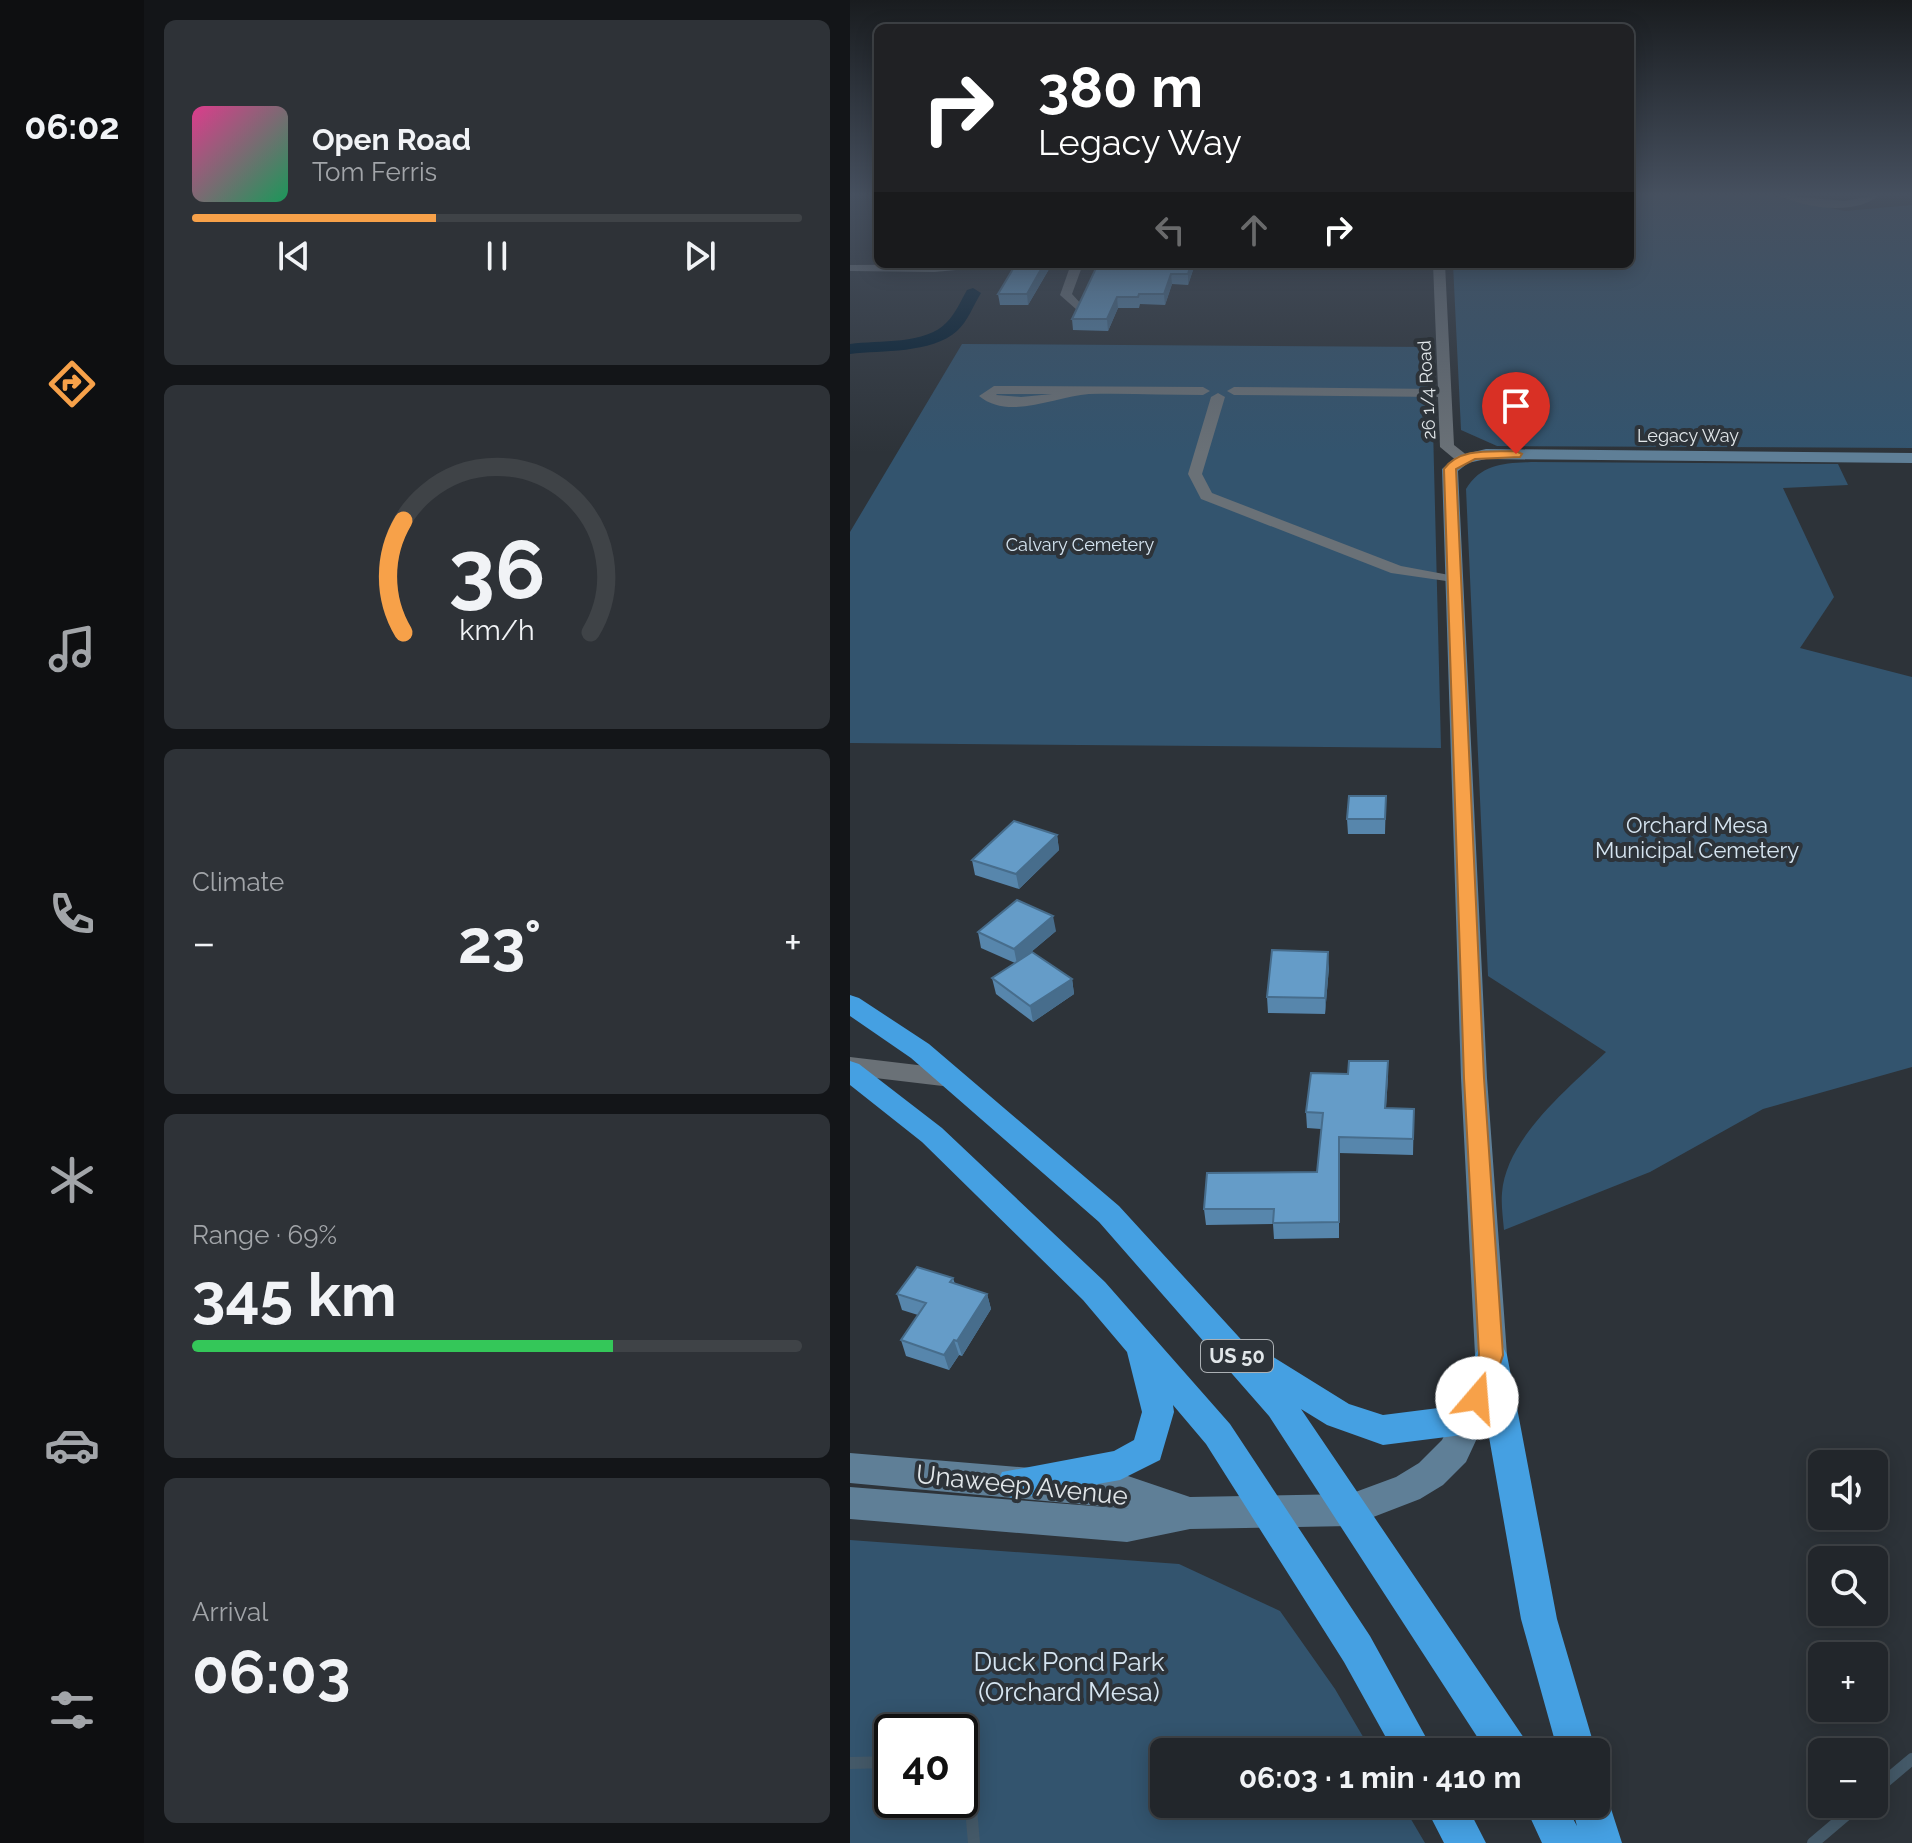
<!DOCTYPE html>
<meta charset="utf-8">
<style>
:root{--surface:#22262b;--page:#2e3237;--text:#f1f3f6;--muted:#a2a5a9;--line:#3f4347;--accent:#f7a149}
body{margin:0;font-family:Raleway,sans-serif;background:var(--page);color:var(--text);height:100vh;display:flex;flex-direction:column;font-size:30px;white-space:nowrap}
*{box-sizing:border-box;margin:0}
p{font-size:26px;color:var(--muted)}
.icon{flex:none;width:44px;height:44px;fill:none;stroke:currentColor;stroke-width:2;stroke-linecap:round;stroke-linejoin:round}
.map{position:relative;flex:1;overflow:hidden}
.side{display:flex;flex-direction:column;gap:20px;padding:20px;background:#131518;width:706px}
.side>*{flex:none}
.banner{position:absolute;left:24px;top:24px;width:760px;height:244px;border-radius:12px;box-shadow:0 4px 20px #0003,0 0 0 2px var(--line);background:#202124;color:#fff;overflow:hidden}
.fabs{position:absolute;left:958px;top:1450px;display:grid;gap:16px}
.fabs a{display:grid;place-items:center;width:80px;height:80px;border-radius:12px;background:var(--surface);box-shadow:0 4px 20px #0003,0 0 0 2px var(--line);font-size:40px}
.speed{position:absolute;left:24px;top:1714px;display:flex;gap:16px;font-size:40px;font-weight:700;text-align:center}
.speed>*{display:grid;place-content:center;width:104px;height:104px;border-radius:50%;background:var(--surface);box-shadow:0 4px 20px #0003,0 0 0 2px var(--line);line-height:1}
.speed .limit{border:4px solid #111;border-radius:12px;background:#fff;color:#111}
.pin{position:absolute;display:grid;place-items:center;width:68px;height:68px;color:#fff;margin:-82px -34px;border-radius:50% 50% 50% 0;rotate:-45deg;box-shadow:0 0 8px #0007}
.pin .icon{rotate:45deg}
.me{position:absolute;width:88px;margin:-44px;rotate:18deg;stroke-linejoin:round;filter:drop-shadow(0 0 6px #0008)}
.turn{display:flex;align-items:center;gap:28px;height:168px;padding:0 32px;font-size:36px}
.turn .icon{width:104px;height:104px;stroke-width:2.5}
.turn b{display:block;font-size:56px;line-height:68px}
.lanes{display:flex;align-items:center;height:76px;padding:0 32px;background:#0003;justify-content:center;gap:40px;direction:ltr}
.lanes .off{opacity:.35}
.big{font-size:60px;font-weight:700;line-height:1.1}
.side .tile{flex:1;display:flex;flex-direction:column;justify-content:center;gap:12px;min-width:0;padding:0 28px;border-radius:12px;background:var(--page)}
.side .dial{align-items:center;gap:0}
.dial svg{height:208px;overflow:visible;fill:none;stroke:var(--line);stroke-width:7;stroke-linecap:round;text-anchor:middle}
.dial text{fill:var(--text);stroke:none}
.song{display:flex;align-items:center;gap:24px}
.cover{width:96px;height:96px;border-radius:12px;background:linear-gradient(135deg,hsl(330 70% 55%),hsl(150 70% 35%))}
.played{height:8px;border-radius:4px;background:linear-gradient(90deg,var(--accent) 40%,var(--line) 40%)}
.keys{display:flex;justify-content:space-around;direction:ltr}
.heat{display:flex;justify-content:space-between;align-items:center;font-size:44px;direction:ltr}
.charge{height:12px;border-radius:6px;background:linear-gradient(90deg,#34c759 69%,var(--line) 0)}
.trip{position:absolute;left:300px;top:1738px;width:460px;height:80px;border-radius:12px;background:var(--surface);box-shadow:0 4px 20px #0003,0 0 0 2px var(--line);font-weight:700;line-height:80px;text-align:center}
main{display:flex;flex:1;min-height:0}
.dock{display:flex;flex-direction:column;width:144px;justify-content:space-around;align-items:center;background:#0e0f11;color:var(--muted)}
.dock .icon{width:56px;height:56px}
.dock .selected{color:var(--accent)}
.dock b{font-size:36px;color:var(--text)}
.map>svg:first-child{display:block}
.green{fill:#33546e;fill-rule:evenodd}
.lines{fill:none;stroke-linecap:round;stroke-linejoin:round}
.stream{stroke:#445968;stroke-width:12}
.canal{fill:#011d31;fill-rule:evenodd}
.street{fill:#6a7177;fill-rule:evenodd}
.secondary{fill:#5f7f97;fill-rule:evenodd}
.highway{fill:#45a0e2;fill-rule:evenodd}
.wall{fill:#5786ac}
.shaded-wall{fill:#476d8c}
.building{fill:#659cc8;stroke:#476d8c;stroke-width:2}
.route{fill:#f7a149;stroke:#a1692f;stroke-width:2}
.labels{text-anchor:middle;stroke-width:8;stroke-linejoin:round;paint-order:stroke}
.far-street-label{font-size:18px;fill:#e1e6e9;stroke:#2d3339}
.far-park-label{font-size:18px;fill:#d6e5f1;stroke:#2d3339}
.shield{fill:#2d3339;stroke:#abb0b4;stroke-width:2}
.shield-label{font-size:20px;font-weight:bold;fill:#e1e6e9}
.park-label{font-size:22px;fill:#d6e5f1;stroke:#2d3339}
.near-street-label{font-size:26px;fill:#e1e6e9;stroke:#2d3339}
.near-park-label{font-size:26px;fill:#d6e5f1;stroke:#2d3339}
</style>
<main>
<nav class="dock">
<b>06:02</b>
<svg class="icon selected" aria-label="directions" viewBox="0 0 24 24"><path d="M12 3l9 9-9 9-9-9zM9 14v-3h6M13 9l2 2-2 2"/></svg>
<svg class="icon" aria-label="music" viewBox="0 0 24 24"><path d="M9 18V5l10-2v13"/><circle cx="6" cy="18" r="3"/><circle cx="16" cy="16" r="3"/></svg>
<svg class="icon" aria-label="phone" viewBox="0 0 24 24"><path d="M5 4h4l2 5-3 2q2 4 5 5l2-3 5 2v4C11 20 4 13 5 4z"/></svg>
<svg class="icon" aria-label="climate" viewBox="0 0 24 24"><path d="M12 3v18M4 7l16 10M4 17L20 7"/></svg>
<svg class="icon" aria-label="car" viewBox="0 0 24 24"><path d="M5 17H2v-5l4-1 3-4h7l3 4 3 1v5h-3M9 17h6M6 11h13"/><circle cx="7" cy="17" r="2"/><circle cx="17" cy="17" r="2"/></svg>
<svg class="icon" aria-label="filters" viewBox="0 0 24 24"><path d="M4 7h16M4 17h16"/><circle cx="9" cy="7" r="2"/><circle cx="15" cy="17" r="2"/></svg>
</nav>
<section class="side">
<div class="tile">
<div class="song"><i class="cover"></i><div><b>Open Road</b><p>Tom Ferris</p></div></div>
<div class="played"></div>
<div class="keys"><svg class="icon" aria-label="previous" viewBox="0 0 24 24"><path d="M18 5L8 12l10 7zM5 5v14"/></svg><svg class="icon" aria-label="pause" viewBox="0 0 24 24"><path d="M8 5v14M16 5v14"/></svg><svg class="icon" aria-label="next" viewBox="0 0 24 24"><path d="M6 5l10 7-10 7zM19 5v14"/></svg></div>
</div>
<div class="tile dial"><svg viewBox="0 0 100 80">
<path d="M14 69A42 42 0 1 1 86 69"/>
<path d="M14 69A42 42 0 0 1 14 26" stroke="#f7a149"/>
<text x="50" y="56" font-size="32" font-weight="700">36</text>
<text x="50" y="72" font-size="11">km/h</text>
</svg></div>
<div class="tile"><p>Climate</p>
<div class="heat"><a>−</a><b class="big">23°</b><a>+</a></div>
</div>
<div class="tile"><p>Range · 69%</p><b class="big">345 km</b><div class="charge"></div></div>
<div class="tile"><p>Arrival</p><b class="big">06:03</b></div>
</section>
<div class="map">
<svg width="1062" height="1843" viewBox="0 0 1062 1843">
<rect width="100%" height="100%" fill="#2d3339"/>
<!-- green -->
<path class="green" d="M780,195H917L995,211L1062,205V448L647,446L611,430L603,264H780Z
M112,344L581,347L591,748L0,743V532Z
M681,462L988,464L998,485L933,488L984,597L950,648L1062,677V1067L913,1109L800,1172L654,1230C653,1218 651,1205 652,1193C656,1138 719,1088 756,1052L638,976L616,489C631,464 654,463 681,462Z
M0,1540L329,1564L430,1611L485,1689L522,1752H314V1804H552L575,1843H0ZM110,1732V1800H42V1732Z"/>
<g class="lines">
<!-- stream -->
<path class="stream" d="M0,1763L42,1762
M110,1774L121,1809L124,1843
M1024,1791L1062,1759
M963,1843L1009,1804"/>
<!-- canal -->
<path class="canal" d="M123,288L131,293C123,306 118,321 107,331C81,354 32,350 0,354V344C29,340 76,345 97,322C106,313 111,300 117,290Z"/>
<!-- street -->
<path class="street" d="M928,195L994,201L1029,195C1006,216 954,208 928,195Z
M145,264L139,267L84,272L0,271V265Z
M221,264H233L222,294L233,306L227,310L210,295Z
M583,264H595L604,445L618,456V462H608L590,447L588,397L384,395L377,391L384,387L588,389Z
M144,386L353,387L360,391L353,395C315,395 277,393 239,394C206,396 159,421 129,396ZM202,394L171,397L146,395L147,394Z
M368,393L375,397L352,474L362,493L551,566L610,577V583L541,573L351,499L338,474L361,397Z
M0,1057L101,1069L110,1072L113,1078L110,1084L101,1087L0,1075Z"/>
<!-- secondary -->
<path class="secondary" d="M636,449L1062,453V463L636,459L618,463L608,471L637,1078L657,1355L636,1419L616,1462L593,1485L570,1499L500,1526L340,1529L277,1542L0,1519V1487L281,1509L0,1483V1453L278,1476L340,1497L500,1494L546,1477L569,1463L592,1440L604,1416L625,1355L611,1078L592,469L607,456Z"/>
<!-- highway -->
<path class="highway" d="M0,995L9,998L79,1044L269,1206L398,1347L412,1350L499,1404L533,1415L620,1404L632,1409L636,1418L625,1355L630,1345L641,1341L652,1345L657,1355L707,1619L746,1752V1753L708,1752L671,1619L636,1420L632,1429L620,1434L533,1445L477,1425L451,1409L674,1738L679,1752H637L419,1416L249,1222L61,1058L0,1016Z
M0,1061L9,1064L92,1128L255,1282L380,1424L520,1636L584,1752H544L494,1662L356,1444L323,1405L324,1412L310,1460L270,1480L164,1499L152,1494L147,1483L152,1472L264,1451L284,1440L292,1412L277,1352L233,1300L72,1142L0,1085Z
M746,1786L755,1790L772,1843H692L674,1804H715L727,1826L721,1804H746Z
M574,1804H616L636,1843H594Z"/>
</g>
<!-- wall -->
<path class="wall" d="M202,264L178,305H150L148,294Z
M248,264H345L338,285L322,284L315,305L290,304L289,308H268L258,331L223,330L222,319Z
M536,796L535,834H498L497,819Z
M207,835L209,850L169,889L125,875L122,860Z
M206,931L175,957L222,979L224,994L183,1022L146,994L142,978L165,963L131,948L128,932Z
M479,967L475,1014L418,1013L417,997Z
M538,1077L536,1108L564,1109L563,1155L489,1153V1238L424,1239L423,1224L356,1225L354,1209L467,1172L471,1129L457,1128L456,1112Z
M103,1278L105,1284L137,1294L141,1309L112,1356L109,1355L99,1370L56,1356L51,1340L68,1315L52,1310L47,1294Z"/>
<!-- shaded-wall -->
<path class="shaded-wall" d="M194,264H202L178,305L177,294Z
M341,264H345L338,285V274Z
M321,274L322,284L315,305L314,294Z
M267,297L268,308L258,331L257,319Z
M207,835L209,850L169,889L166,874Z
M203,916L206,931L167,964L164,949Z
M478,952L479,967L475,1014V998Z
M222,979L224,994L183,1022L180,1006Z
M137,1294L141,1309L112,1356L107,1341Z
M104,1340L109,1355L99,1370L94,1355Z"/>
<!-- building -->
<path class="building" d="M166,264H194L177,294H148Z
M248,264H341L338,274H321L314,294H289L288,297H267L257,319H222Z
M499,796H536L535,819H497Z
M164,821L207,835L166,874L122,860Z
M167,900L203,916L164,949L128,932Z
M422,950L478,952L475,998L417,997Z
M182,952L222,979L180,1006L142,978Z
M499,1061H538L535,1108L564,1109L563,1139L489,1137V1222L423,1223L424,1209H354L357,1173L467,1172L473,1113L456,1112L461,1073L498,1074Z
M67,1267L103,1278L100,1282L137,1294L107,1341L104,1340L94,1355L51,1340L76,1303L47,1294Z"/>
<!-- sky -->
<linearGradient id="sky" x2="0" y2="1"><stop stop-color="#191c1f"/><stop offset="0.43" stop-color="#46505f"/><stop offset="1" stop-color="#46505f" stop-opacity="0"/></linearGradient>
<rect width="1062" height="453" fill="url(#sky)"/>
<!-- route -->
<path class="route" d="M666,451L672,454L670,457L625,459L606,469L634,1078L653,1355L636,1405L627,1409L618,1405L614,1398L629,1355L614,1078L594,469C610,447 642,452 666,451Z"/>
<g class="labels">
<!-- far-street labels -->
<g class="far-street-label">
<text transform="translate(577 390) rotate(-93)" y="6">26 1/4 Road</text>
<text x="838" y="442">Legacy Way</text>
</g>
<!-- far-park labels -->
<g class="far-park-label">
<text x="230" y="551">Calvary Cemetery</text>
</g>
<!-- shield labels -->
<rect class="shield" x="351" y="1340" width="72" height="32" rx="6"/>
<g class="shield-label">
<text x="387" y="1363">US 50</text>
</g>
<!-- park labels -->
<g class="park-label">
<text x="847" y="833">Orchard Mesa<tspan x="847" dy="25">Municipal Cemetery</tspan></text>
</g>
<!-- near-street labels -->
<g class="near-street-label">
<text transform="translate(172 1485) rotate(6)" y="9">Unaweep Avenue</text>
</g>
<!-- near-park labels -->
<g class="near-park-label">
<text x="219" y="1671">Duck Pond Park<tspan x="219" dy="30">(Orchard Mesa)</tspan></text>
</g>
</g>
</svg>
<div class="fabs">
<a><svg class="icon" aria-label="sound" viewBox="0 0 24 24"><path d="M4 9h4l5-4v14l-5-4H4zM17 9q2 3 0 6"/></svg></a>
<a><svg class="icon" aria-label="search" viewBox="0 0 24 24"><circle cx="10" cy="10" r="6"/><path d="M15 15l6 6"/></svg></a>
<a>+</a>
<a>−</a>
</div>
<div class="speed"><div class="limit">40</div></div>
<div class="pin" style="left:666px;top:454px;background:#d93025"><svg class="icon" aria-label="arrive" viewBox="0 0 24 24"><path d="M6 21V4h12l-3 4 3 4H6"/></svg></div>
<svg class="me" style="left:627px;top:1398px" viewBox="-20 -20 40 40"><circle r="19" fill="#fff"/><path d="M0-13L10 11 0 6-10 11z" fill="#f7a149"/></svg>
<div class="trip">06:03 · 1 min · 410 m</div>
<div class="banner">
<div class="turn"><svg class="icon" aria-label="right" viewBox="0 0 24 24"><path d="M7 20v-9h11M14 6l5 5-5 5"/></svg><div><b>380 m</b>Legacy Way</div></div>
<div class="lanes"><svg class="icon off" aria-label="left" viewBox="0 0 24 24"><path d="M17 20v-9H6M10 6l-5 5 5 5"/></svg><svg class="icon off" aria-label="ahead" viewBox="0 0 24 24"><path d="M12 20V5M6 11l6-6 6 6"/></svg><svg class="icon" aria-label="right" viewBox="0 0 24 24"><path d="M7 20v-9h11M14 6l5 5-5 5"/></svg></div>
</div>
</div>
</main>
